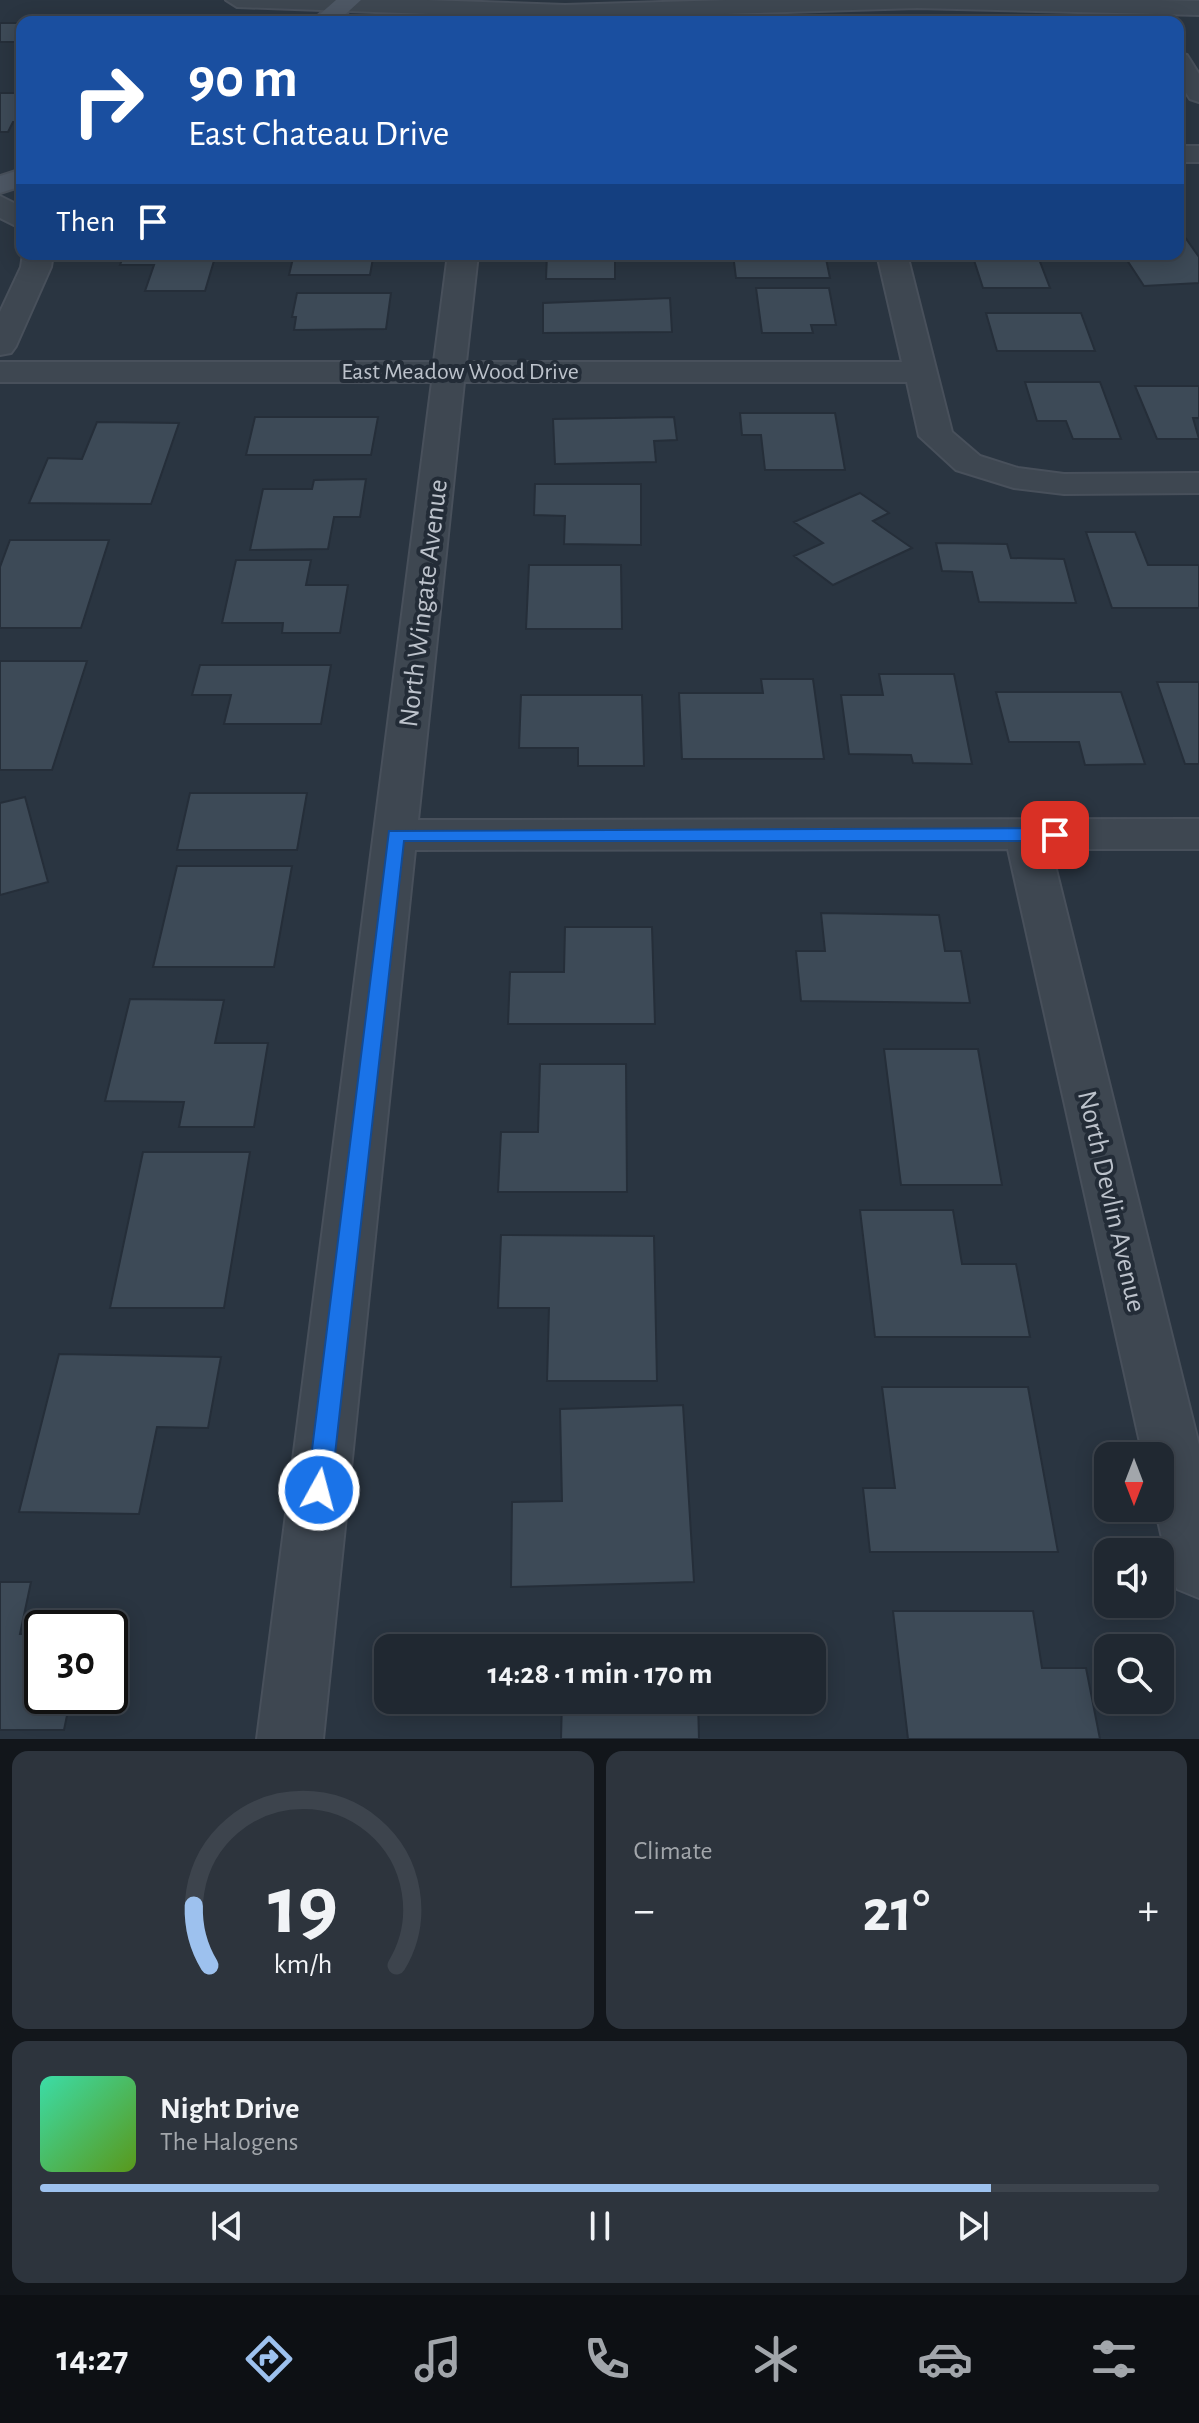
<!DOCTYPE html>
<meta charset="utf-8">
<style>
:root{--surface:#202831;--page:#2d343d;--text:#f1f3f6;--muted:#a2a6ab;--line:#3d444d;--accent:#9dc1ee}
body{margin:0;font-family:"Alegreya Sans",sans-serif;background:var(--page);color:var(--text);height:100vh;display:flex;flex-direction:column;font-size:30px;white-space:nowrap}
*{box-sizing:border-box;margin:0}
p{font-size:26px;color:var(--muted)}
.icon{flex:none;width:44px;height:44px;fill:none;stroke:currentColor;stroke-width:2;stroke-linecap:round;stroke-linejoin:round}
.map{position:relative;height:1739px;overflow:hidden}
.details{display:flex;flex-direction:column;gap:12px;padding:12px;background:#12161b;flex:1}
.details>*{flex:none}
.banner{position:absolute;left:16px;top:16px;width:1168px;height:244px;border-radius:16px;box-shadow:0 4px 20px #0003,0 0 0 2px var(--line);background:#1a4fa0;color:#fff;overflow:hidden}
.needle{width:52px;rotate:180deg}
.fabs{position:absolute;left:1094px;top:1442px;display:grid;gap:16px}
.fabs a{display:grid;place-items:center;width:80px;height:80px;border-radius:16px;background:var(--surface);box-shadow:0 4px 20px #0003,0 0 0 2px var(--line);font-size:40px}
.speed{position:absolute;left:24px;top:1610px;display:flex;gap:16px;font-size:40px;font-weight:700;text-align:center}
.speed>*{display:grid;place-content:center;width:104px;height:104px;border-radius:50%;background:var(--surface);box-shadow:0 4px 20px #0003,0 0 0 2px var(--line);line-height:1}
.speed .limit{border:4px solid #111;border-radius:12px;background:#fff;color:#111}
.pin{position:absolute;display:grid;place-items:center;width:68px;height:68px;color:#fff;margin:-34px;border-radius:16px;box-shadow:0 4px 12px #0006}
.me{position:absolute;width:88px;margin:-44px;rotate:7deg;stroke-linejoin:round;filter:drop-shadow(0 0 6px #0008)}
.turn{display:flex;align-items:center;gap:28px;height:168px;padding:0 40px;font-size:36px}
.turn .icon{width:104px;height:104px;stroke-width:2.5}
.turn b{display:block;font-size:56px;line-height:68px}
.then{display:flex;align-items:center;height:76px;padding:0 40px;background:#0003;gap:16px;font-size:30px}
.big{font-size:60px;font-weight:700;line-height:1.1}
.details .widget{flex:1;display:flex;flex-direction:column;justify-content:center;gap:12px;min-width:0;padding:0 28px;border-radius:16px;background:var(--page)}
.details .dial{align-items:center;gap:0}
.dial svg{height:208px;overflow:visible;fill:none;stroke:var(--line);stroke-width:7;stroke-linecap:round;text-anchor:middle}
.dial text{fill:var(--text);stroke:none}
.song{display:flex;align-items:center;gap:24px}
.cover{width:96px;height:96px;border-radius:12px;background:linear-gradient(135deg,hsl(160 70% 55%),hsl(90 70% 35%))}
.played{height:8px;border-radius:4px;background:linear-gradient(90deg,var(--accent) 85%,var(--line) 85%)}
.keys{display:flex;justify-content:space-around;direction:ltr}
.heat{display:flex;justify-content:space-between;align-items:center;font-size:44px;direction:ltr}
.details .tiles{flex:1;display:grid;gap:12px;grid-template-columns:1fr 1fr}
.widget:last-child{grid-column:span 2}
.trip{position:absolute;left:374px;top:1634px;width:452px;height:80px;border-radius:16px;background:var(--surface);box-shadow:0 4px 20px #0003,0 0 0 2px var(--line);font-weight:700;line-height:80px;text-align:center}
.tab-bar{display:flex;height:128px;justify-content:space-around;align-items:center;background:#0d1014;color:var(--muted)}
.tab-bar .icon{width:56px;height:56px}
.tab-bar .selected{color:var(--accent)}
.tab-bar b{font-size:36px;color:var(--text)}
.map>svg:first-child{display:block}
.building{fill:#3d4a57;stroke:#252e39;stroke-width:2}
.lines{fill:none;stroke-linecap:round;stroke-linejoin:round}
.street-casing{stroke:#48505b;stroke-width:4}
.secondary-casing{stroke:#48505b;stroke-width:4}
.street{fill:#3e4751;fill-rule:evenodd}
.secondary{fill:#4d5764;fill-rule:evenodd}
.route{fill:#1a73e8;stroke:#114b97;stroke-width:2}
.labels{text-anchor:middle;stroke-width:8;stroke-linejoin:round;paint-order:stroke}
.far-street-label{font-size:24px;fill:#bcc2cb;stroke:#232c37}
.street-label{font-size:28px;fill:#bcc2cb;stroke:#232c37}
</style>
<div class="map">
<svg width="1199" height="1739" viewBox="0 0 1199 1739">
<rect width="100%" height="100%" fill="#2a3541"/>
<!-- building -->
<path class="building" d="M66,17L138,20L61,22Z
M0,23H22L18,42H0Z
M0,93H22V122H13L8,132H0Z
M1178,233H1182L1199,257V283L1144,286L1123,254H1178Z
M124,254H216L205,291H145L154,265H120Z
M294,254H401L400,258H373L370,275H289Z
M547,254H615V279H546Z
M733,254H825L830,278H736Z
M972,254H1037L1050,288H983Z
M756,288H829L836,325H811L813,333H762Z
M297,293H391L386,329L294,330L296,317H292Z
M670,298L672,332L543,333V303Z
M986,313H1081L1095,351H997Z
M1025,382H1100L1121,439H1073L1066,421H1037Z
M1135,386H1199V418H1193L1199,439H1157Z
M740,413H835L845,470H765L761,435H742Z
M255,417H378L371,455H246Z
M674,417L677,440L654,441L656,462L555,464L553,419Z
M97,422L179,423L151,504L29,503L48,458L82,459Z
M366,479L360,517H334L328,549L250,550L263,489H312L314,480Z
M535,484H641V545L564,544L565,516L534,515Z
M860,493L889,513L873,521L912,548L833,585L794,556L823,543L794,522Z
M1086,532H1135L1148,565H1199V608H1112Z
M10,540H109L81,628H0V567Z
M936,543L1007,544L1011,558L1064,559L1076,603L979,602L972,572L942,571Z
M236,560H311L306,585H348L340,633H282L283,623H222Z
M529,565H621L622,629H526Z
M0,661H87L52,770H0Z
M200,665H331L321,724H224L231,695H192Z
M879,674H954L972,764L913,763L911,755L849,754L841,695H883Z
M761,679H813L824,759H682L679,693H763Z
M1157,682H1199V764H1185Z
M996,692H1121L1145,764L1085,765L1079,742H1009Z
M521,695H642L644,766H578V748H519Z
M190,793H307L297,850H177Z
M25,797L48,882L0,895V803Z
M177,866H292L274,967H153Z
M821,913L939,915L945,951H961L970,1003L801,1001L796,951H825Z
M565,927H652L655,1024H508L510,972H564Z
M130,999L224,1000L215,1043H268L254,1127H179L184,1102L105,1101Z
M884,1049H978L1002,1185H901Z
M540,1064H626L627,1192H498L501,1132H538Z
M143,1152H250L224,1308H110Z
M860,1210H953L962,1264H1016L1030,1337H875Z
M501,1235L654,1236L657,1381H547L549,1308H498Z
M59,1354L221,1357L208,1428L157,1427L139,1514L19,1512Z
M882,1387H1028L1058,1552H870L863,1488H895Z
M683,1405L694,1582L511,1587L512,1502L562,1501L560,1409Z
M0,1582H31L20,1634H42V1696H71L64,1730H0Z
M893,1611H1033L1042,1668H1086L1100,1739H908Z
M562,1636H695V1648H562Z
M562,1700H698L699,1739H561Z"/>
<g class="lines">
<!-- street casing -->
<g class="street-casing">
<path id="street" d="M226,0H427L565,5L727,0H1157L1199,1V15L917,8L565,19L237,7Z
M1178,53L1187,55L1199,74V102L1190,99L1178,80Z
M1178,146H1199V162H1178Z
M0,196L22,207V229L0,218Z
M23,254H53L51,267L16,346L11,353L0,355V312L21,267Z
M448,254H478L466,362H902L877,254H907L952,432L980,456L1018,468L1064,474L1199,473V493L1064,494L1014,488L956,470L919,436L907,382H464L418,820L1199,819V849H1051L1199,1445V1598L1177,1589L1169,1568L1155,1508H1160V1456H1143L1008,849L415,850L323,1739H257L432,382H0V362H434Z"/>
</g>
<!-- secondary casing -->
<g class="secondary-casing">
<path id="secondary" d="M336,0H361L337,22H311Z
M22,169V186L0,193V176Z"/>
</g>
<!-- street -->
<use href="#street" class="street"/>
<!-- secondary -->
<use href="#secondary" class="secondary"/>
</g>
<!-- route -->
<path class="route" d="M1055,828L1064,835L1055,841H404L331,1490L328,1498L319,1501L310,1498L307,1490L389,831Z"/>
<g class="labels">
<!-- far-street labels -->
<g class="far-street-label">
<text x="460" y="379">East Meadow Wood Drive</text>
</g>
<!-- street labels -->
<g class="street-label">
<text transform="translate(422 603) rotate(-83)" y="10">North Wingate Avenue</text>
<text transform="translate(1113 1201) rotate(77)" y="10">North Devlin Avenue</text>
</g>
</g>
</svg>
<div class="fabs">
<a><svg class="needle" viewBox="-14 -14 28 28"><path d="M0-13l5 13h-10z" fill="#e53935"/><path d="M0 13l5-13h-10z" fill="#a2a6ab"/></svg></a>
<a><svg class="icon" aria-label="sound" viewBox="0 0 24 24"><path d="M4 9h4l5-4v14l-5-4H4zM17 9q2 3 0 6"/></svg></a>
<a><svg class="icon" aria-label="search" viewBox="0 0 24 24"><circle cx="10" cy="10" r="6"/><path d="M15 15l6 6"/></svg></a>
</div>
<div class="speed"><div class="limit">30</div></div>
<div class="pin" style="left:1055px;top:835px;background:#d93025"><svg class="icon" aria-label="arrive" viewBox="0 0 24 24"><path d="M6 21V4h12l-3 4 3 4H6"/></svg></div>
<svg class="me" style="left:319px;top:1490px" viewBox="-20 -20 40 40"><circle r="17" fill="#1a73e8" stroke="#fff" stroke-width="3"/><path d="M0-11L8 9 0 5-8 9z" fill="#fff"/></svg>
<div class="trip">14:28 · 1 min · 170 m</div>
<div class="banner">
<div class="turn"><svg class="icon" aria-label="right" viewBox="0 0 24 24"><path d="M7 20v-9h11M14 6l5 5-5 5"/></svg><div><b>90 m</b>East Chateau Drive</div></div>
<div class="then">Then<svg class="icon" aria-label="arrive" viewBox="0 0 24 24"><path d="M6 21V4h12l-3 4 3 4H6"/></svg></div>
</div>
</div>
<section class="details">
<div class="tiles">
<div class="widget dial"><svg viewBox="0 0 100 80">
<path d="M14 69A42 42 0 1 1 86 69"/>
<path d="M14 69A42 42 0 0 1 8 46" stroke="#9dc1ee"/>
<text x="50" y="56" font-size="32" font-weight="700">19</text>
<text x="50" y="72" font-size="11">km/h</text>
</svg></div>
<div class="widget"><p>Climate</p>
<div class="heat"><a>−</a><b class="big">21°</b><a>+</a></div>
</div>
<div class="widget">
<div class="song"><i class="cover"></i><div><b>Night Drive</b><p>The Halogens</p></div></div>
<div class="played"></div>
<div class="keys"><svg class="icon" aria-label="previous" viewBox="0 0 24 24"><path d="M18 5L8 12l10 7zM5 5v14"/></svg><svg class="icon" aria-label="pause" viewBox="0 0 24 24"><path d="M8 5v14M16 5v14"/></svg><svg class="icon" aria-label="next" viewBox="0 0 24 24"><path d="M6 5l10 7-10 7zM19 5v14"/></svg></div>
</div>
</div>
</section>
<nav class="tab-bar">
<b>14:27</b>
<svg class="icon selected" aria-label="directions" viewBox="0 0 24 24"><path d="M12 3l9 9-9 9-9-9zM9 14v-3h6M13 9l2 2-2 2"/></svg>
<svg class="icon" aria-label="music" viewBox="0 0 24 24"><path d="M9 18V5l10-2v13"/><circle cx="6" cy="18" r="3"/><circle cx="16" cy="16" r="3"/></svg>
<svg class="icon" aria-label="phone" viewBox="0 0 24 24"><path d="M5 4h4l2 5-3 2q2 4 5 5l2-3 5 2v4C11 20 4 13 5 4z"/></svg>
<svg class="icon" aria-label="climate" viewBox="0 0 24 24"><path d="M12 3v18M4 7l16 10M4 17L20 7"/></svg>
<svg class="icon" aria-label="car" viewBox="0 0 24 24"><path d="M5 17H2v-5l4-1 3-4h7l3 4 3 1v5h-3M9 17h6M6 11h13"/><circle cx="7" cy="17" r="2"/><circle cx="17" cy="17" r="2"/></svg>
<svg class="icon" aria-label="filters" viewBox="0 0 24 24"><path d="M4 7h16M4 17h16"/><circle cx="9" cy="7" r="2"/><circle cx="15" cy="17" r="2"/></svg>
</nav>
